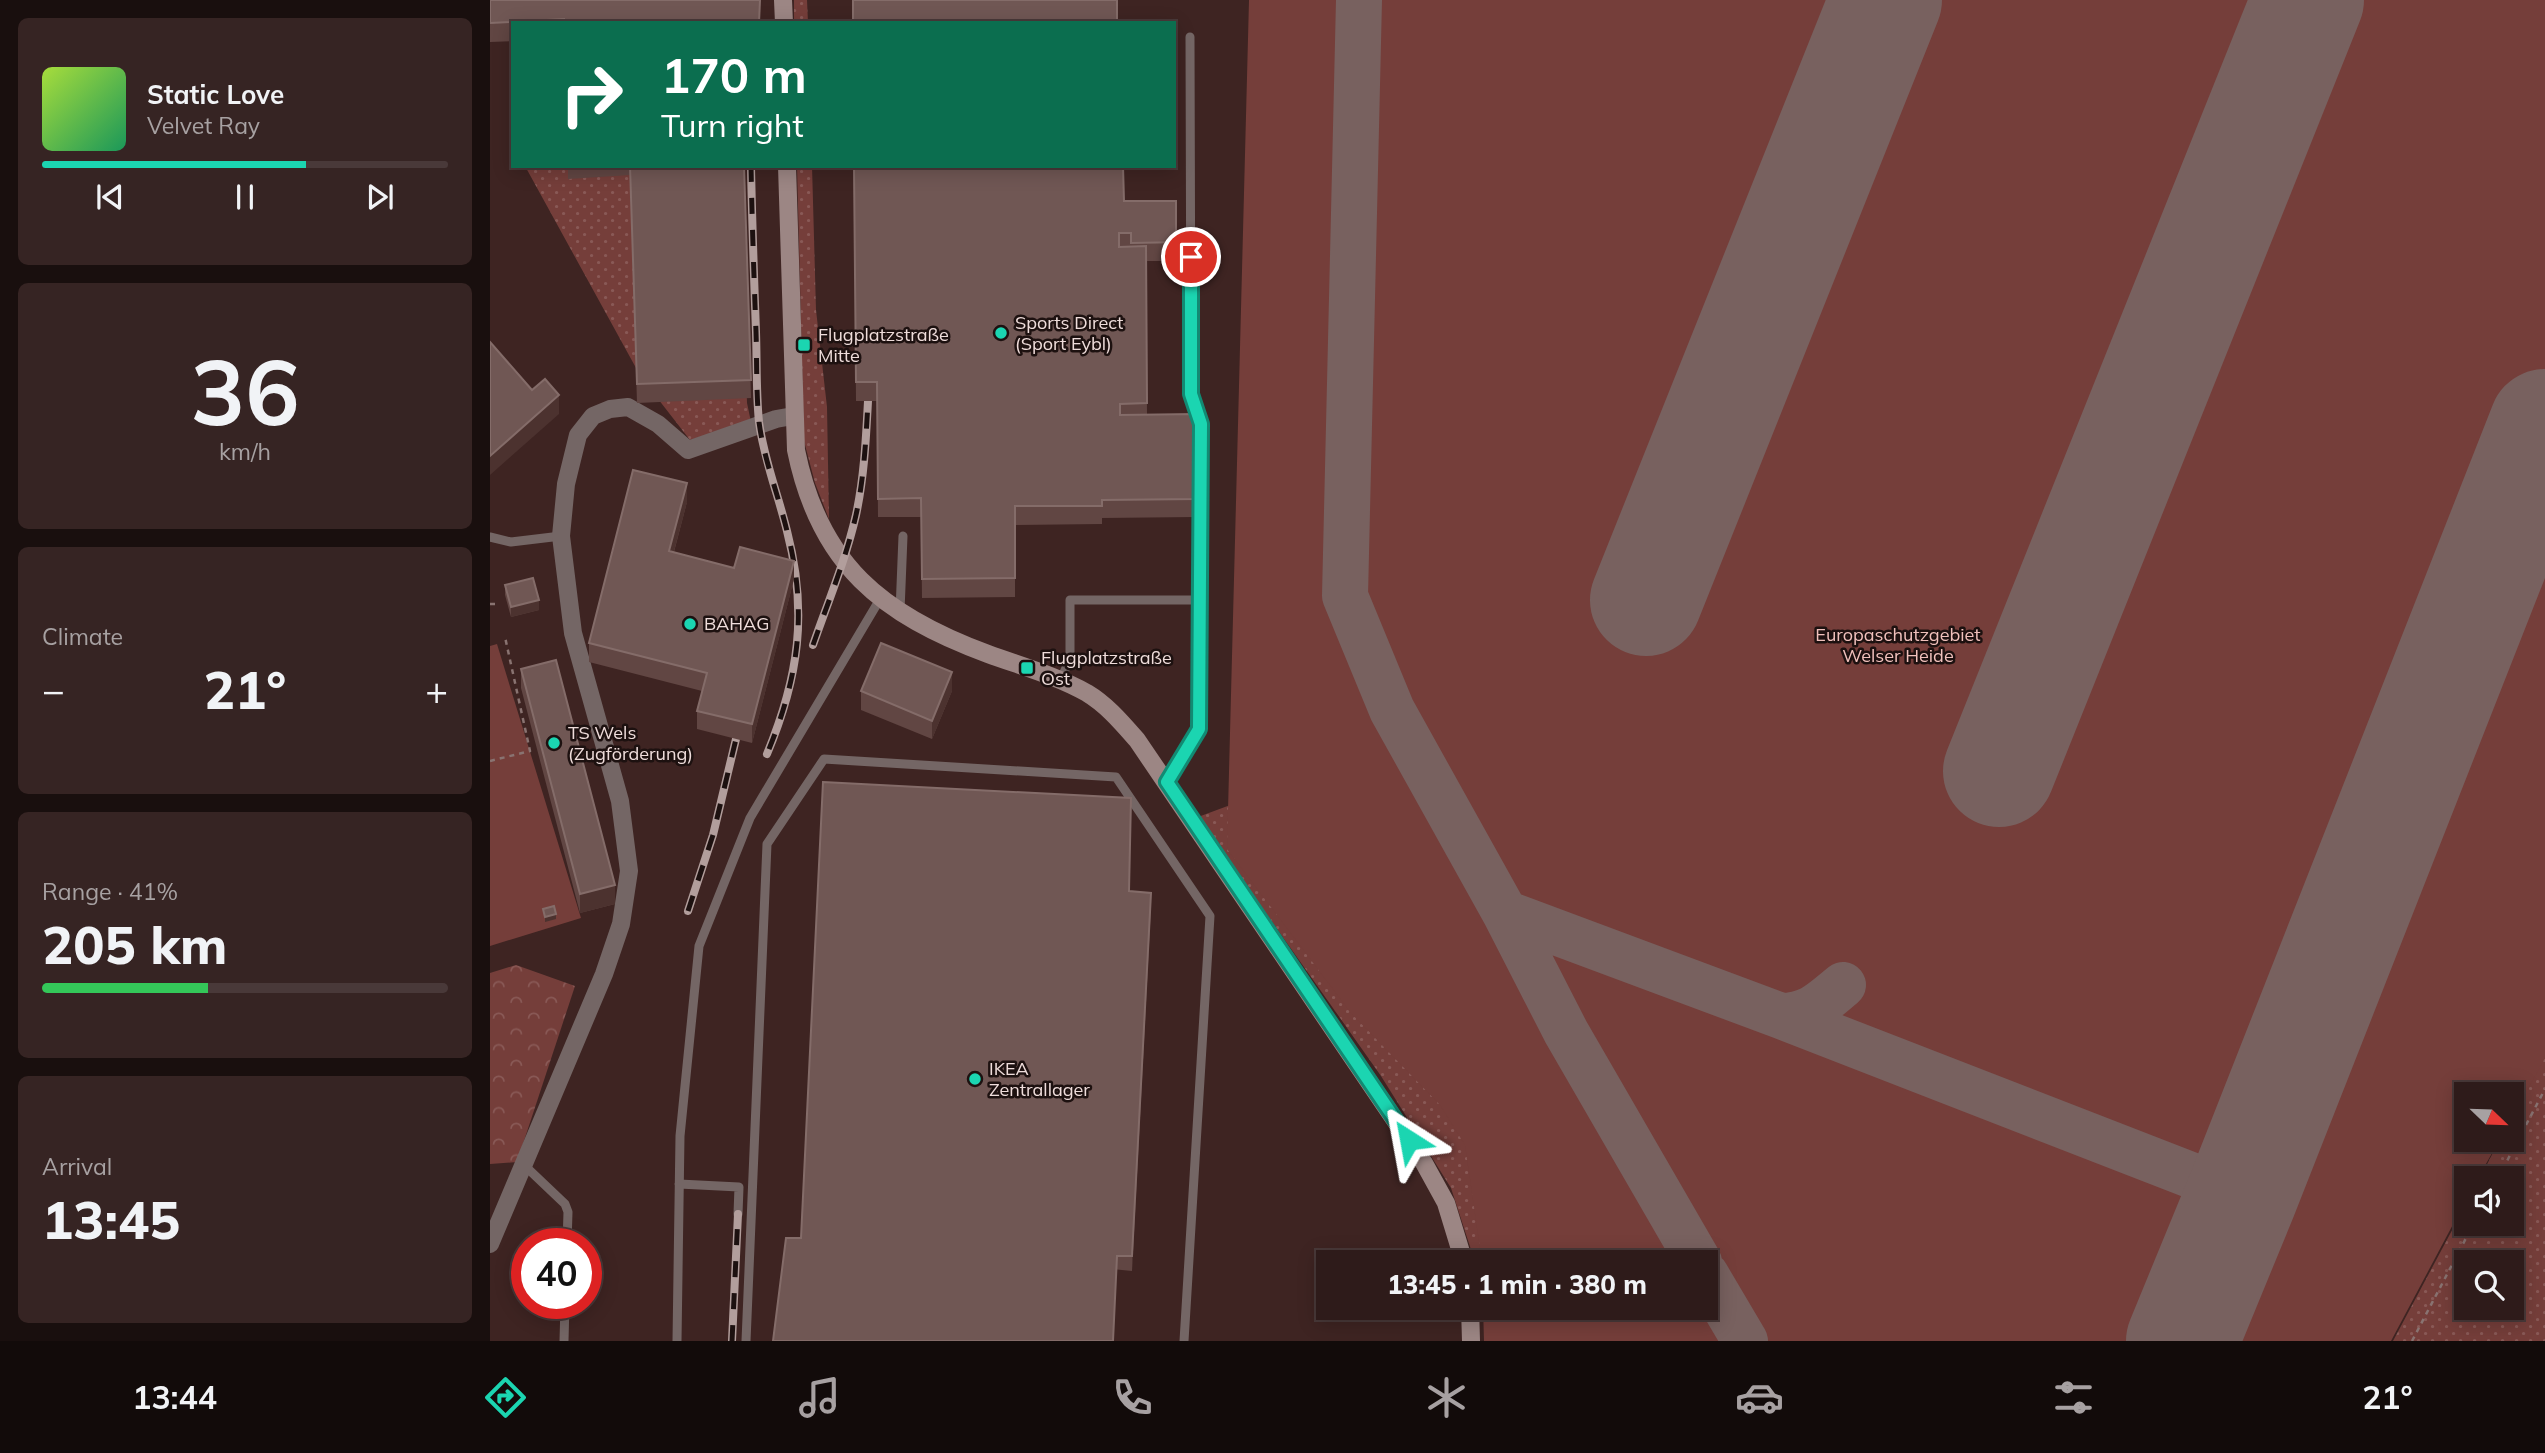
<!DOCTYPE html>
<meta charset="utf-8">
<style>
:root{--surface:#2e1b1a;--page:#362423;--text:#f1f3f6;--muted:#a7a1a2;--line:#493939;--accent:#1bd5b1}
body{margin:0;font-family:Mulish,sans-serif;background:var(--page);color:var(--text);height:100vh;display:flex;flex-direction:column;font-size:26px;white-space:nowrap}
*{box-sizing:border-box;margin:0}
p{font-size:23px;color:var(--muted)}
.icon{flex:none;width:38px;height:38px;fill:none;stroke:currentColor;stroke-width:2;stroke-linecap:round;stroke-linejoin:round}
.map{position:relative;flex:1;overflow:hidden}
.sheet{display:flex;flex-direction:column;gap:18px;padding:18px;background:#190f0e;width:490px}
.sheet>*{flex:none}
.top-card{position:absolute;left:21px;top:21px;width:665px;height:147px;border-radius:0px;box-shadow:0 4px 18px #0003,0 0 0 2px var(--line);background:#0b6e4f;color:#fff;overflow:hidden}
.needle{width:46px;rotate:113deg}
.buttons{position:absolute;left:1964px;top:1082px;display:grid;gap:14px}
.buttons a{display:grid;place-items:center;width:70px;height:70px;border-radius:0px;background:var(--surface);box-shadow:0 4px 18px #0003,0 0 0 2px var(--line);font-size:35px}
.speed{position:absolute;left:21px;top:1228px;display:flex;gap:14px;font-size:35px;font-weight:700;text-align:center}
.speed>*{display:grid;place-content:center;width:91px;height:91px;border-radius:50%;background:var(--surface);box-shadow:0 4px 18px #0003,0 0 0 2px var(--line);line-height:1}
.speed .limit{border:10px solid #d22;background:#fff;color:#111}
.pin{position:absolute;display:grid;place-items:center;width:60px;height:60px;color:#fff;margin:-30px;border:4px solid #fff;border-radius:50%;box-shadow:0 2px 7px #0007}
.me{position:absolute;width:77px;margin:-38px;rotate:326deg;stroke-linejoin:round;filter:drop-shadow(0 0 5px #0008)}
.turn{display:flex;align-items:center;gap:24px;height:147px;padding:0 35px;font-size:32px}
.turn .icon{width:91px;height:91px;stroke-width:2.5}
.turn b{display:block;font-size:49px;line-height:60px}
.big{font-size:52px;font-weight:800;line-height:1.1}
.sheet .card{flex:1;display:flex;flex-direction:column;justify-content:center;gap:10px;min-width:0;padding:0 24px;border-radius:10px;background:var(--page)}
.sheet .dial{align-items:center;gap:0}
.dial b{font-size:91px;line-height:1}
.song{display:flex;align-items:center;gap:21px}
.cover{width:84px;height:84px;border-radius:10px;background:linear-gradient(135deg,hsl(80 70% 55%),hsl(150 70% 35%))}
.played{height:7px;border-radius:4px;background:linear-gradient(90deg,var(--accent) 65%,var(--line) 65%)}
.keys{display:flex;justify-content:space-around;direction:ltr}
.heat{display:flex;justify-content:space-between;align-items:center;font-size:38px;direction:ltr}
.charge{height:10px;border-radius:5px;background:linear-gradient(90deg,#34c759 41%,var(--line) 0)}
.trip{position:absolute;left:826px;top:1250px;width:402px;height:70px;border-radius:0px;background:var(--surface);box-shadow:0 4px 18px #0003,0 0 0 2px var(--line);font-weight:800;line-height:70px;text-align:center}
.dock{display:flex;height:112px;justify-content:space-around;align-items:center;background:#120b0a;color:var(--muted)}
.dock .icon{width:49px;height:49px}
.dock .selected{color:var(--accent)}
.dock b{font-size:32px;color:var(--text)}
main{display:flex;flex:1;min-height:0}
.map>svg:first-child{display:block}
.grass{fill:url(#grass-dots);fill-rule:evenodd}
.forest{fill:url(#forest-crowns)}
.park{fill:#753e3a}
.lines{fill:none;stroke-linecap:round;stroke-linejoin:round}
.taxiway{stroke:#78615f;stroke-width:46}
.runway{stroke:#78615f;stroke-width:112}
.path{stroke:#897371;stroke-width:2.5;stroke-dasharray:5 5;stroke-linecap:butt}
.lane{stroke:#746665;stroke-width:9}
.street{stroke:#746665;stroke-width:18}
.secondary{stroke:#9c8684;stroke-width:18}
.rail-casing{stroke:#b29e9c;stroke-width:8}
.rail{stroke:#1d1110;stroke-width:5;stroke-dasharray:16;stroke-linecap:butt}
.wall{fill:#614643}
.shaded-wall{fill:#4c322f}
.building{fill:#705754;stroke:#846c69;stroke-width:2}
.route-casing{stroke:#128a73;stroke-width:18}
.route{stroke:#1bd5b1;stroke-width:12}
.poi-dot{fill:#1bd5b1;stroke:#1d1110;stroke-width:2.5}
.labels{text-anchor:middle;stroke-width:5;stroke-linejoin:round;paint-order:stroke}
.poi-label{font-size:18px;fill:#efdddb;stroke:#1d1110;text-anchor:start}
.park-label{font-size:18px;fill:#f1c1bc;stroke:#1d1110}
</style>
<main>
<section class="sheet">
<div class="card">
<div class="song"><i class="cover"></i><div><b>Static Love</b><p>Velvet Ray</p></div></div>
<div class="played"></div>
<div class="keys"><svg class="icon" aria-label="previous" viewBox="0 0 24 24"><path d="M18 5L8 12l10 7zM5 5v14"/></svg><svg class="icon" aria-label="pause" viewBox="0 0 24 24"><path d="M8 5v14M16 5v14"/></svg><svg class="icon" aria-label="next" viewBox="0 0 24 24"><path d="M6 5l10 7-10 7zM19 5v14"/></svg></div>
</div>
<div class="card dial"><b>36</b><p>km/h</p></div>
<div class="card"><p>Climate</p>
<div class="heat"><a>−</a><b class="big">21°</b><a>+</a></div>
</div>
<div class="card"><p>Range · 41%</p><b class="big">205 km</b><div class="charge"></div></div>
<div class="card"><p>Arrival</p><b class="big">13:45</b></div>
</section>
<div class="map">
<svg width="2055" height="1341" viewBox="0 0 2055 1341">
<defs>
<pattern id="grass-dots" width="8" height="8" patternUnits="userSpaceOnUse" patternTransform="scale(1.75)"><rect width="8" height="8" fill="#753e3a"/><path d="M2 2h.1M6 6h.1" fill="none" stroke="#895956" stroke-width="1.8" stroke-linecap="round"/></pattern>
<pattern id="forest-crowns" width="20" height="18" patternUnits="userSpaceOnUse" patternTransform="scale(1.75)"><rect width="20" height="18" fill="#753e3a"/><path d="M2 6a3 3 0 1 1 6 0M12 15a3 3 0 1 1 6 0" fill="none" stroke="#895956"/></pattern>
</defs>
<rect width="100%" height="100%" fill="#3e2422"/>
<!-- grass -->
<path class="grass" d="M304,0H317L318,23H304Z
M35,166H249L257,403L261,422L200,440L151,377Z
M307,166H322L326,310L337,407L339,519L325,483L314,441Z
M743,804L970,1116L1009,1262H985L961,1188L891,1076L708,817Z
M2055,1045V1341H1903L1976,1204V1223H2021V1178H1990L2010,1139H2021V1117ZM1976,1262H2021V1307H1976Z"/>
<!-- forest -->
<path class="forest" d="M26,965L85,986L27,1162L0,1164V973Z"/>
<!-- park -->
<path class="park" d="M759,0H2055V1058L2021,1119V1094H1976V1139H2010L1988,1178H1976V1200L1901,1341H994L993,1307H1216V1262H992L975,1145L950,1105L861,1013L737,849Z
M7,644L91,918L0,946V646Z"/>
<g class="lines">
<!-- taxiway -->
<path class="taxiway" d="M869,0L855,596L902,710L1015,913L1291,1016L1752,1195
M1015,913L1076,1032L1209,1262
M1291,1016C1321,1015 1331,1003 1353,985
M1216,1275L1255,1341"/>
<!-- runway -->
<path class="runway" d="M1156,600L1396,0
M1509,771L1818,0
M1692,1341L1752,1195L2055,425"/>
<!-- path -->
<path class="path" d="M0,604H10
M0,761L40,751L15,637
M2008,1178L2055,1089
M1922,1341L1984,1223"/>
<!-- lane -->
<path class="lane" d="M700,37L701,394L711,424V600
M0,537L21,542L71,536
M410,611L413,536
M570,681L580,659V600H711L709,729L677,782
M34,1165L75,1204L78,1212L77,1244
M189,1184L249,1187L248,1214
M74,1341L75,1304
M187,1341L190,1136L209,946L260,818L390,599
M256,1341L277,844L334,759L626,777L720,916L694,1341"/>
<!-- street -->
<path class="street" d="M0,1244L114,974L131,924L139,871L130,801L83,633L71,536L76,484L88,435L103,416L120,409L138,407L168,424L198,450L286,419L303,416"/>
<!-- secondary -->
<path class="secondary" d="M293,0L294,23
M297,166L306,450C329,564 392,615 498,654C531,666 567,676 597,693C617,705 632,723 647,740L934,1163L956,1203L974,1262
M980,1307L981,1341"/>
<!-- rail casing -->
<g class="rail-casing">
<path id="rail" d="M261,166C262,221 264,277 266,332C267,362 266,392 269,422C274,460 288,494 297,531C318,612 309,677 277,754
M323,645C338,602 356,559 366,515C374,478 376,439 378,401
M198,911L223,835L246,739
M242,1341L248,1214"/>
</g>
<!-- rail -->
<use href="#rail" class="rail"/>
</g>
<!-- wall -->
<path class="wall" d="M0,0L270,23H23V41L0,42Z
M78,166H254L261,398L147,403L140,175L78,179Z
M364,166L634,201L686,231H694V261H656L657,414H705L706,517L612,518V524L525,525V597L432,598L431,517H388L387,401H366Z
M197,502L184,552L244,568L304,579L262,743L207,729V711L212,691L99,662V643Z
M15,585L49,610L21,617L15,595Z
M31,669L125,904L90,913L31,688Z
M371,691H462L442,739L371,710Z
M639,891L661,907L642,1271L311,1238Z"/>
<!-- shaded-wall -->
<path class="shaded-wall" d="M69,395V414L0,475V456Z
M197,483V502L179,570V551Z
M304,561V579L262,743V724Z
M49,600V610L21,617V607Z
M462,672V691L442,739V721Z
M125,885V904L90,913V894Z
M661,893V907L642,1271V1256Z
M66,914V919L55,922V917Z"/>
<!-- building -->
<path class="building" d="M0,0H270L269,23H74V19L0,23Z
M363,0H627V23H363Z
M140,166H254L261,380L147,384Z
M364,166H633L634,201H686V231H694V242L641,243V233H629V247L656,246L657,403L630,404V415L705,414L706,499L612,500V506H525V578L432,579L431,498L388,499L387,382H366Z
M0,342L42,390L55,379L69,395L0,456Z
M143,470L197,483L179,551L244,568L250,547L304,561L262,724L207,711L217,673L99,643Z
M43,578L49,600L21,607L15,585Z
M391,643L462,672L442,721L371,691Z
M66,660L125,885L90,894L31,669Z
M333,782L641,798L639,891L661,893L642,1256H627L623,1341H283L296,1238H311Z
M64,906L66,914L55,917L53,909Z"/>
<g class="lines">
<!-- route casing -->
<g class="route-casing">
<path id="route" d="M701,257V394L711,424L709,729L677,782L919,1140"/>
</g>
<!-- route -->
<use href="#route" class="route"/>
</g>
<!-- markers -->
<g class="poi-dot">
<circle cx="511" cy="333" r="7"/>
<rect x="307" y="338" width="14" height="14" rx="3.5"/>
<circle cx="200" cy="624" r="7"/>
<rect x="530" y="661" width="14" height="14" rx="3.5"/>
<circle cx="64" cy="743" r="7"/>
<circle cx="485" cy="1079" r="7"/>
</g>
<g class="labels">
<!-- poi labels -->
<g class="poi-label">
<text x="525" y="329">Sports Direct<tspan x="525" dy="21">(Sport Eybl)</tspan></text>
<text x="328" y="341">Flugplatzstraße<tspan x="328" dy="21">Mitte</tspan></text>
<text x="214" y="630">BAHAG</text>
<text x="551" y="664">Flugplatzstraße<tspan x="551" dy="21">Ost</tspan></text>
<text x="78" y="739">TS Wels<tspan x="78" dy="21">(Zugförderung)</tspan></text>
<text x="499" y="1075">IKEA<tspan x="499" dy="21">Zentrallager</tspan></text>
</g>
<!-- park labels -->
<g class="park-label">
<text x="1408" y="641">Europaschutzgebiet<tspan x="1408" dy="21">Welser Heide</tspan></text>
</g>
</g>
</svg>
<div class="buttons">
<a><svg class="needle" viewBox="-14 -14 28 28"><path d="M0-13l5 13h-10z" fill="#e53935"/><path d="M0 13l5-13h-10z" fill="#a7a1a2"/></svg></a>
<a><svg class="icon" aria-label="sound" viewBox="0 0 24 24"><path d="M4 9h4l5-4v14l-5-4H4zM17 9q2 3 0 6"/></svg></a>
<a><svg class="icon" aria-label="search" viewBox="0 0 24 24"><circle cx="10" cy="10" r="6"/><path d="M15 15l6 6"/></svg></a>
</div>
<div class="speed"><div class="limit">40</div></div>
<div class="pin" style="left:701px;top:257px;background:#d93025"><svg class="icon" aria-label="arrive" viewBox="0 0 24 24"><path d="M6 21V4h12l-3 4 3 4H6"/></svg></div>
<svg class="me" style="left:919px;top:1140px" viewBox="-20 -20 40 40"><path d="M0-17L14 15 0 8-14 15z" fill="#1bd5b1" stroke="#fff" stroke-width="4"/></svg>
<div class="trip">13:45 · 1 min · 380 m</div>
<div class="top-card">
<div class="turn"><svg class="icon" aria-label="right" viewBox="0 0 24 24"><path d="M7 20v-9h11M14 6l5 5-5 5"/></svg><div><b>170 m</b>Turn right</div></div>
</div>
</div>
</main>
<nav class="dock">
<b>13:44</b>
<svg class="icon selected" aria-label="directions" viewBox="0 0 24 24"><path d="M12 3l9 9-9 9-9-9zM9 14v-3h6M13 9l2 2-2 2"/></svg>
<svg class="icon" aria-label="music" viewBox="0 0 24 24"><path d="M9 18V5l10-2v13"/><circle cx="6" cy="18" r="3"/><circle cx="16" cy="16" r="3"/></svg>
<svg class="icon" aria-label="phone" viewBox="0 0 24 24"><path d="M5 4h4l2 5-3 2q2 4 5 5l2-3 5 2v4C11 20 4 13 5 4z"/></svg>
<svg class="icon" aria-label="climate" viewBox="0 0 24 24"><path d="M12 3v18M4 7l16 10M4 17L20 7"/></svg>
<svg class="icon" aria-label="car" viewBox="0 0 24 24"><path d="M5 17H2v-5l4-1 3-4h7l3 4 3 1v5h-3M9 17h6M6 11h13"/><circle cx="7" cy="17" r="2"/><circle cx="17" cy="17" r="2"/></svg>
<svg class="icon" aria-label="filters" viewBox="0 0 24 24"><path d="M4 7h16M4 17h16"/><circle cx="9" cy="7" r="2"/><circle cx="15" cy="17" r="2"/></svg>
<b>21°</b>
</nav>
